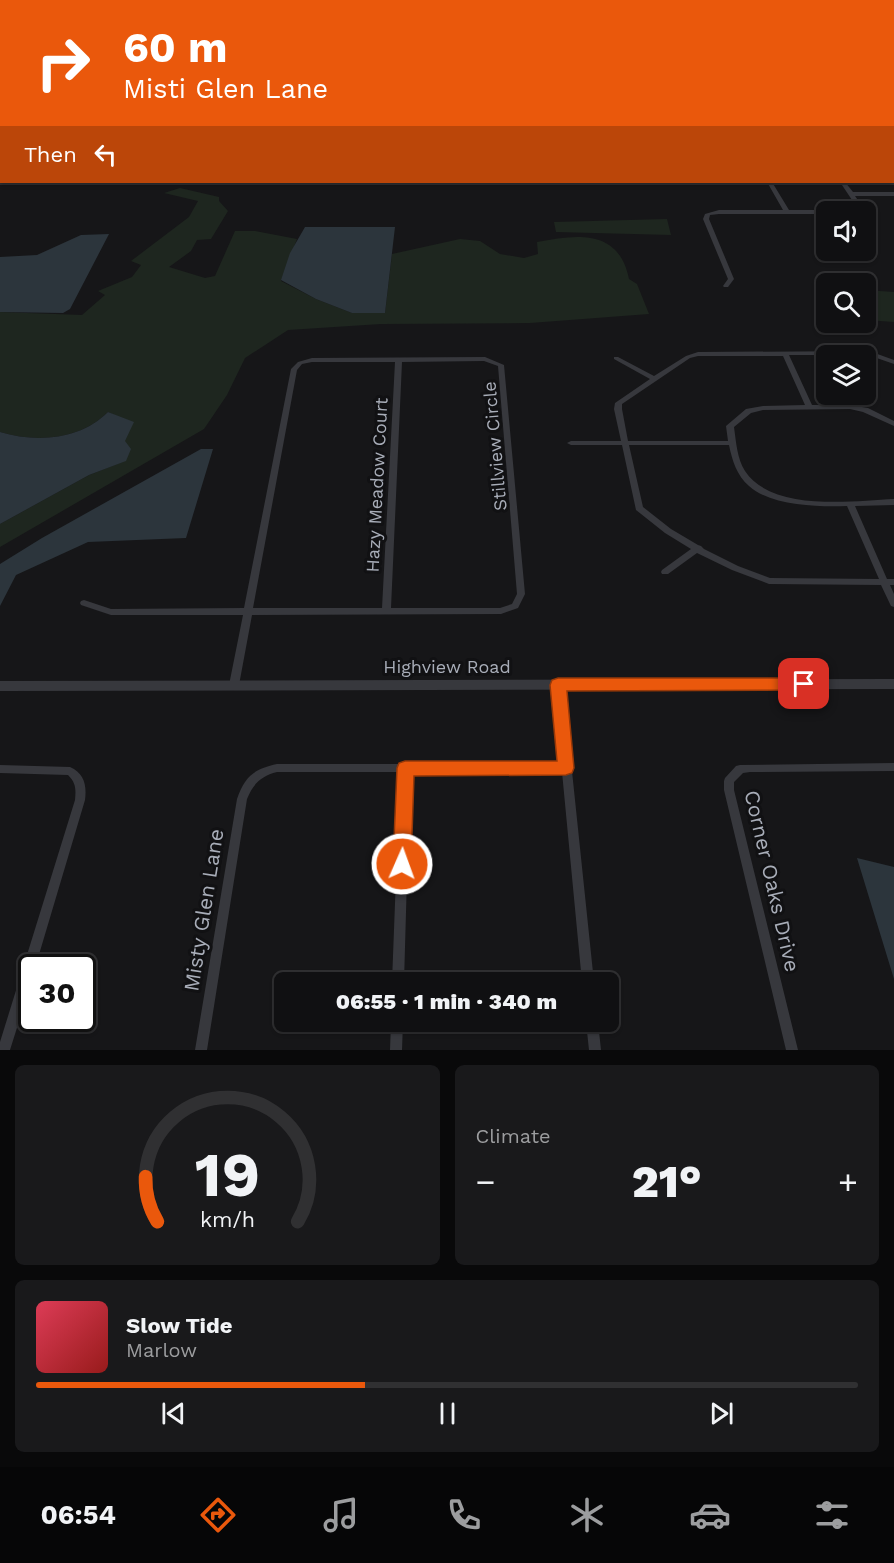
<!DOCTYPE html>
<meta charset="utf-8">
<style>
:root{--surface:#101012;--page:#19191b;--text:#f1f3f6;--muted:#9c9d9f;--line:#303032;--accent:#ea580c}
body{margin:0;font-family:"Work Sans",sans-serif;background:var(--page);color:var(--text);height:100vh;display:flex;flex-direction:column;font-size:22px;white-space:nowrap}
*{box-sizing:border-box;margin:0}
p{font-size:20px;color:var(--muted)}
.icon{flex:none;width:33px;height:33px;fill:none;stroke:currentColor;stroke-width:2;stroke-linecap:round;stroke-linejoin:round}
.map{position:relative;height:1050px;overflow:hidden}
.details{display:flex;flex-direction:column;gap:15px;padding:15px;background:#09090a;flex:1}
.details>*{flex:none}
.banner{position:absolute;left:0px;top:0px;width:894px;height:183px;box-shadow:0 2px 4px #0004,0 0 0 2px var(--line);background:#ea580c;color:#fff;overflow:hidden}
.tools{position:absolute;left:816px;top:201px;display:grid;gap:12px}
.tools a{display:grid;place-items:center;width:60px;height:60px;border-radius:9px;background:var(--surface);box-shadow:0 2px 4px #0004,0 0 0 2px var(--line);font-size:30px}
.speed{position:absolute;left:18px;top:954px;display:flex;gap:12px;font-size:30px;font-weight:700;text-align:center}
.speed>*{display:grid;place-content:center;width:78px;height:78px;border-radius:50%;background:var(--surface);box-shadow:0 2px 4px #0004,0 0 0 2px var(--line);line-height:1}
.speed .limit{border:3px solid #111;border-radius:9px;background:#fff;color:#111}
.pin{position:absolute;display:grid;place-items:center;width:51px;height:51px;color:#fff;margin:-26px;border-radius:12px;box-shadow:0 3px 9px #0006}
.me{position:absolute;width:66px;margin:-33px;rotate:2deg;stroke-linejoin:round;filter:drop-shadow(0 0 4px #0008)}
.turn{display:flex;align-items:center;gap:21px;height:126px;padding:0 24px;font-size:27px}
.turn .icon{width:78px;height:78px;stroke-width:2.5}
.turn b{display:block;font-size:42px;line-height:51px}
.then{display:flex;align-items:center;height:57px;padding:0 24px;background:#0003;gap:12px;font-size:22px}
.big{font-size:45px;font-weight:800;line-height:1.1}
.details .tile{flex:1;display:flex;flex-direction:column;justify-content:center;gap:9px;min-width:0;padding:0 21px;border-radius:9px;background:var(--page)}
.details .dial{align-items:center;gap:0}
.dial svg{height:156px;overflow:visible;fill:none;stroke:var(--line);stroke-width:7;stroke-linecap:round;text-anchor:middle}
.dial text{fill:var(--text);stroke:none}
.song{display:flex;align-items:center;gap:18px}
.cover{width:72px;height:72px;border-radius:9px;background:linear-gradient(135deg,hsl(350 70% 55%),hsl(0 70% 35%))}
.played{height:6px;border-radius:3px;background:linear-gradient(90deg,var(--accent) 40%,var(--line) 40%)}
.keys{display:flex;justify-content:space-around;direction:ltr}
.heat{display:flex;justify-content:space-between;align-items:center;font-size:33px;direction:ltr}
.details .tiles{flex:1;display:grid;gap:15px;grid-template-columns:1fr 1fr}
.tile:last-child{grid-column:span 2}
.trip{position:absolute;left:274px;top:972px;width:345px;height:60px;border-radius:9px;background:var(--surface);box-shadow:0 2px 4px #0004,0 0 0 2px var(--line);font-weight:800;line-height:60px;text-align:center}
.tab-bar{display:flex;height:96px;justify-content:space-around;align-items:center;background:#060607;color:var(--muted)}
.tab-bar .icon{width:42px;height:42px}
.tab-bar .active{color:var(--accent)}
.tab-bar b{font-size:27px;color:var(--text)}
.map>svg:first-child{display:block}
.green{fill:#1e261f}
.water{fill:#2c353c}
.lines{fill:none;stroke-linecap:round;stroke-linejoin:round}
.minor{fill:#37383d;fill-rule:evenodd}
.tertiary{fill:#37383d;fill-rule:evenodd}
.secondary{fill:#45474d;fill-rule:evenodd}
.route{fill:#ea580c;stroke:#983908;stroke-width:1.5}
.labels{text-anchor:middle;stroke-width:6;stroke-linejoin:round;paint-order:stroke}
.street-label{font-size:18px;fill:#a8adb8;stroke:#111113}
.near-street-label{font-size:21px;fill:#a8adb8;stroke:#111113}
</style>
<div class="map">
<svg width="894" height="1050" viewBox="0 0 894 1050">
<rect width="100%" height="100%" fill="#161618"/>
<!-- green -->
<path class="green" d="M180,188L219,197V201L228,211L211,239L197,240L191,251L169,267L205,278L215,276L235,231H255L297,239L281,281L316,299L352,313H385L392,254L460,239L480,241L500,254L524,258L538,254L537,242C578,234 619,229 629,279L637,284L649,314L530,323L381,324L288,330L245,358L227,395L204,429L0,547V524L89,475L125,461V420L108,412C80,440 37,443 0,432V312L82,315L105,295L98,291L132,277L141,265L131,261L189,217L198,201L164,193Z
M667,219L671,235L556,232L554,222Z
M866,290L894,292V322L866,320Z"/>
<!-- water -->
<path class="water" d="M305,227H395L385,313H352L316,299L281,280L290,253Z
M109,234L70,309L63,313L0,312V257L37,255L81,235Z
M108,412L134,422L125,441L131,449L126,461L89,475L0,524V432C37,443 80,440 108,412Z
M201,449H213L186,538L88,542L16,575L0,606V564L42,538Z
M857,858L894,867V979Z"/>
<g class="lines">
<!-- minor -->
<path class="minor" d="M200,0H204L202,2H198Z
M336,0H340V2H336Z
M474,0H478V2H474Z
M531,0H535V2H531Z
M616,0H620L621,2H617Z
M892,2L894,6L892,7Z
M0,11H2V13H0Z
M892,113H894V115H892Z
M892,132H894V134H892Z
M0,134H2V136H0Z
M767,182H772L789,210H826L828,212H826V214H719L710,215L709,219L734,279L728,287H724L723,286L728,279L703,219L705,214L719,210H783Z
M840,182H845L853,192H894V196H855L862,206L857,212H851L856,206Z
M869,351L894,360V364L868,355H789L812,405H850L868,408L894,421V426L863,412L850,409L763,410L751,413L734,427C736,441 737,459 745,471C772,512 852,501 894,499V505L855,506L887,579H894V585H890L894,594V607L891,606L890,604L881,585L769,584L732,570L697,553L668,574H662L661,572L662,570L691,549L665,533L636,510L622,445H571L567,443L571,441H621L614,409L615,403L650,379L614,359V357H618L654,376L686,356L698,352ZM698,356H783L805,405L763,406L746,409L726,426L728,441H628L622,409V404L690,358ZM629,445H729C732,460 737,476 749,486C771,506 819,507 847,506L879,579L770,578L738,566L704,549L701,546L698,545L671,529L643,507Z
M485,357L504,365L525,594L518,608L501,614L252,615L239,685L237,688L234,689L231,688L229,685L243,615H111L81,605L80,603L81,601L84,600L111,609L244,608L291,369L298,362L312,358ZM484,361L498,366L517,594L512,604L500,608H391L402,362ZM312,362H395L382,608H253L297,370L302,364Z
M558,681L561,682L563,685L594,982H582L562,772H410L404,982H392L400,772H277C261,776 253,784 247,799L207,1050H195L237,799C245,776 254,769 277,764H561L553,685L555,682Z
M894,763V771L750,772L743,773L734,782V790L798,1050H786L724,790V781L725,778L736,766L740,765Z
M0,765L70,767C84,773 87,785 85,800L35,968H32V980L10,1050H0V1042L75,800C76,789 76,783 68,775L0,773Z
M391,1022H403L402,1050H390Z
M586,1022H598L601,1050H589Z"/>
<!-- tertiary -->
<path class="tertiary" d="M777,0H782L783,2H778Z
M892,138L894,139V144L892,143Z
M894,679V689L0,691V681Z"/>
<!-- secondary -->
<path class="secondary" d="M0,22H2V26H0Z
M892,23H894V27H892Z"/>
</g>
<!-- route -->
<path class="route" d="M558,678H804L810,680L812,684L810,688L804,690L567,691L574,768L572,773L566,775L414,776L411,864L409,869L402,872L396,869L393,864L397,768L399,763L405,761H557L550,685L552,680Z"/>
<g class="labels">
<!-- street labels -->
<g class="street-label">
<text transform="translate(495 446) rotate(-95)" y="6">Stillview Circle</text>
<text transform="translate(377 485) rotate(-87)" y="6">Hazy Meadow Court</text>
<text x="447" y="673">Highview Road</text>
</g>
<!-- near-street labels -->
<g class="near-street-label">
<text transform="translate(772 881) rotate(77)" y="7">Corner Oaks Drive</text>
<text transform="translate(204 910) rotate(-81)" y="7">Misty Glen Lane</text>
</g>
</g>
</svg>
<div class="tools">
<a><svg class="icon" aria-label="sound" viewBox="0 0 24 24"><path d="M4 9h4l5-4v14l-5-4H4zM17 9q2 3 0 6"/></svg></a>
<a><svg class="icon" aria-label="search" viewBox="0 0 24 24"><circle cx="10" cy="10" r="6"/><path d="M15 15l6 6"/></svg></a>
<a><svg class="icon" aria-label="layers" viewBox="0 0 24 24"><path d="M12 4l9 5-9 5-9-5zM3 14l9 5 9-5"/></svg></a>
</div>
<div class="speed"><div class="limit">30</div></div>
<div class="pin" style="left:804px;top:684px;background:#d93025"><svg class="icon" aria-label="arrive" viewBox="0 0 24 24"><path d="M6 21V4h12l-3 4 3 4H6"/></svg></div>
<svg class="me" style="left:402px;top:864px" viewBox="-20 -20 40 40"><circle r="17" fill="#ea580c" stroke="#fff" stroke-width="3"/><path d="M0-11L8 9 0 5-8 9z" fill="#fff"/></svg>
<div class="trip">06:55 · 1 min · 340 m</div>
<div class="banner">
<div class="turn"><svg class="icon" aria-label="right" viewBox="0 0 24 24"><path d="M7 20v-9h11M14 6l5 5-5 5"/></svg><div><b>60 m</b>Misti Glen Lane</div></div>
<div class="then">Then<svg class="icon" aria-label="left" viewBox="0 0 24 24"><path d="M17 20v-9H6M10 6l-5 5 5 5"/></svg></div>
</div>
</div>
<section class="details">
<div class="tiles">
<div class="tile dial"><svg viewBox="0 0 100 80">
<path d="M14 69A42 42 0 1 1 86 69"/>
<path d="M14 69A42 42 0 0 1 8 46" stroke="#ea580c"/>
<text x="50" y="56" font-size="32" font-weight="700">19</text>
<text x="50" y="72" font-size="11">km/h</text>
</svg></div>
<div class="tile"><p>Climate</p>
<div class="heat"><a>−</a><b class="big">21°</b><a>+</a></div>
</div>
<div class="tile">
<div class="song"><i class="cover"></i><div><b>Slow Tide</b><p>Marlow</p></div></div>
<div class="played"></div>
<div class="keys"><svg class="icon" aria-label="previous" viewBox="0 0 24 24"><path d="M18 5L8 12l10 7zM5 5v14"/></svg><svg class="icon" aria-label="pause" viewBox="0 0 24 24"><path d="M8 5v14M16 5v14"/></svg><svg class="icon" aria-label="next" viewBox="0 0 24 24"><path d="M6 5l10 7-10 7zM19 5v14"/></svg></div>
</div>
</div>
</section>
<nav class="tab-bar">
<b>06:54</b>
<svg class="icon active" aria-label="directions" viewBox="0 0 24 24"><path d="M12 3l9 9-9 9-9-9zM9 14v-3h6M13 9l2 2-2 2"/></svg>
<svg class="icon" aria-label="music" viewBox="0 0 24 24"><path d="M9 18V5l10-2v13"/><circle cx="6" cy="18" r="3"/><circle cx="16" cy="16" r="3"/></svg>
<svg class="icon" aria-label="phone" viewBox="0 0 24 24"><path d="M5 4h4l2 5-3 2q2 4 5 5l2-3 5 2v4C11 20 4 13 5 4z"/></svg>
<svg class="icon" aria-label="climate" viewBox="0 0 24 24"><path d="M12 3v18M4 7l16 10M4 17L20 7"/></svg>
<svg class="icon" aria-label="car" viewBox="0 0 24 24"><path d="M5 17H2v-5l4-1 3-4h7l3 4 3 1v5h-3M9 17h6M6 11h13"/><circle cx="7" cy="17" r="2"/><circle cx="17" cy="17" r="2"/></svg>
<svg class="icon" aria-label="filters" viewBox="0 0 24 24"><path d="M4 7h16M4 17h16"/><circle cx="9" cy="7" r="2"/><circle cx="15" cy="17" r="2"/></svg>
</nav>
